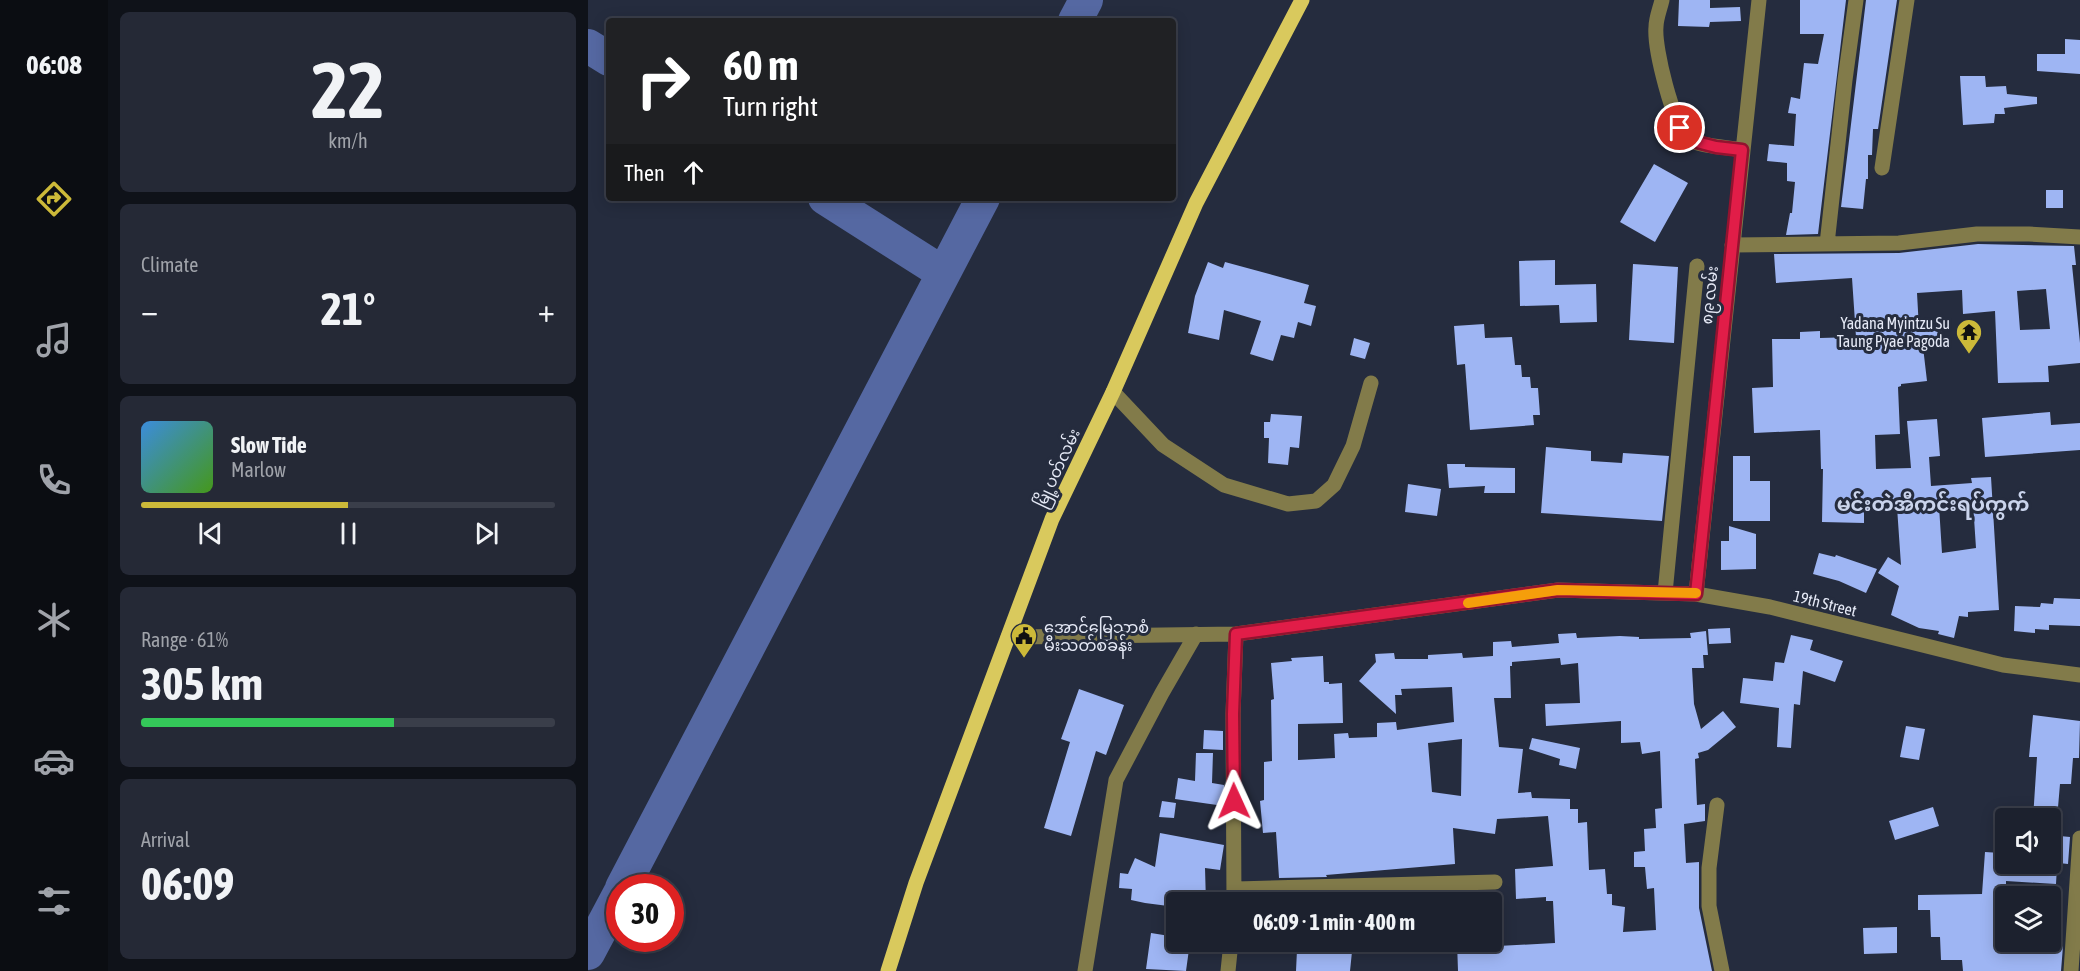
<!DOCTYPE html>
<meta charset="utf-8">
<style>
:root{--surface:#1c212e;--page:#252936;--text:#f1f3f6;--muted:#a0a3aa;--line:#3a3e4a;--accent:#ccb939}
body{margin:0;font-family:"Asap Condensed","Noto Sans Myanmar",sans-serif;background:var(--page);color:var(--text);height:100vh;display:flex;flex-direction:column;font-size:22px;white-space:nowrap}
*{box-sizing:border-box;margin:0}
p{font-size:20px;color:var(--muted)}
.icon{flex:none;width:33px;height:33px;fill:none;stroke:currentColor;stroke-width:2;stroke-linecap:round;stroke-linejoin:round}
.map{position:relative;flex:1;overflow:hidden}
.drawer{display:flex;flex-direction:column;gap:12px;padding:12px;background:#0f1219;width:480px}
.drawer>*{flex:none}
.guide{position:absolute;left:18px;top:18px;width:570px;height:183px;border-radius:6px;box-shadow:0 3px 15px #0003,0 0 0 2px var(--line);background:#202124;color:#fff;overflow:hidden}
.buttons{position:absolute;left:1407px;top:808px;display:grid;gap:12px}
.buttons a{display:grid;place-items:center;width:66px;height:66px;border-radius:6px;background:var(--surface);box-shadow:0 3px 15px #0003,0 0 0 2px var(--line);font-size:30px}
.speed{position:absolute;left:18px;top:874px;display:flex;gap:12px;font-size:30px;font-weight:700;text-align:center}
.speed>*{display:grid;place-content:center;width:78px;height:78px;border-radius:50%;background:var(--surface);box-shadow:0 3px 15px #0003,0 0 0 2px var(--line);line-height:1}
.speed .limit{border:9px solid #d22;background:#fff;color:#111}
.pin{position:absolute;display:grid;place-items:center;width:51px;height:51px;color:#fff;margin:-26px;border:3px solid #fff;border-radius:50%;box-shadow:0 2px 6px #0007}
.me{position:absolute;width:66px;margin:-33px;rotate:359deg;stroke-linejoin:round;filter:drop-shadow(0 0 4px #0008)}
.turn{display:flex;align-items:center;gap:21px;height:126px;padding:0 18px;font-size:27px}
.turn .icon{width:78px;height:78px;stroke-width:2.5}
.turn b{display:block;font-size:42px;line-height:51px}
.then{display:flex;align-items:center;height:57px;padding:0 18px;background:#0003;gap:12px;font-size:22px}
.big{font-size:45px;font-weight:700;line-height:1.1}
.drawer .card{flex:1;display:flex;flex-direction:column;justify-content:center;gap:9px;min-width:0;padding:0 21px;border-radius:9px;background:var(--page)}
.drawer .dial{align-items:center;gap:0}
.dial b{font-size:78px;line-height:1}
.song{display:flex;align-items:center;gap:18px}
.cover{width:72px;height:72px;border-radius:9px;background:linear-gradient(135deg,hsl(210 70% 55%),hsl(100 70% 35%))}
.played{height:6px;border-radius:3px;background:linear-gradient(90deg,var(--accent) 50%,var(--line) 50%)}
.keys{display:flex;justify-content:space-around;direction:ltr}
.heat{display:flex;justify-content:space-between;align-items:center;font-size:33px;direction:ltr}
.charge{height:9px;border-radius:4px;background:linear-gradient(90deg,#34c759 61%,var(--line) 0)}
.trip{position:absolute;left:578px;top:892px;width:336px;height:60px;border-radius:6px;background:var(--surface);box-shadow:0 3px 15px #0003,0 0 0 2px var(--line);font-weight:700;line-height:60px;text-align:center}
main{display:flex;flex:1;min-height:0}
.tabs{display:flex;flex-direction:column;width:108px;justify-content:space-around;align-items:center;background:#0b0d12;color:var(--muted)}
.tabs .icon{width:42px;height:42px}
.tabs .active{color:var(--accent)}
.tabs b{font-size:27px;color:var(--text)}
.map>svg:first-child{display:block}
.lines{fill:none;stroke-linecap:round;stroke-linejoin:round}
.river{stroke:#5568a2;stroke-width:34}
.building{fill:#9eb5f3;fill-rule:evenodd}
.minor{stroke:#827b4a;stroke-width:15}
.major{stroke:#d9c95d;stroke-width:15}
.route-casing{stroke:#92132f;stroke-width:15}
.route{stroke:#e11d48;stroke-width:10}
.slow{stroke:#f59e0b;stroke-width:10}
.labels{text-anchor:middle;stroke-width:6;stroke-linejoin:round;paint-order:stroke}
.street-label{font-size:16px;fill:#e5e9f6;stroke:#252c3e}
.poi-label{font-size:16px;fill:#e5e9f6;stroke:#252c3e;text-anchor:end}
.quarter-label{font-size:20px;font-weight:bold;fill:#cad4ec;stroke:#252c3e}
</style>
<main>
<nav class="tabs">
<b>06:08</b>
<svg class="icon active" aria-label="directions" viewBox="0 0 24 24"><path d="M12 3l9 9-9 9-9-9zM9 14v-3h6M13 9l2 2-2 2"/></svg>
<svg class="icon" aria-label="music" viewBox="0 0 24 24"><path d="M9 18V5l10-2v13"/><circle cx="6" cy="18" r="3"/><circle cx="16" cy="16" r="3"/></svg>
<svg class="icon" aria-label="phone" viewBox="0 0 24 24"><path d="M5 4h4l2 5-3 2q2 4 5 5l2-3 5 2v4C11 20 4 13 5 4z"/></svg>
<svg class="icon" aria-label="climate" viewBox="0 0 24 24"><path d="M12 3v18M4 7l16 10M4 17L20 7"/></svg>
<svg class="icon" aria-label="car" viewBox="0 0 24 24"><path d="M5 17H2v-5l4-1 3-4h7l3 4 3 1v5h-3M9 17h6M6 11h13"/><circle cx="7" cy="17" r="2"/><circle cx="17" cy="17" r="2"/></svg>
<svg class="icon" aria-label="filters" viewBox="0 0 24 24"><path d="M4 7h16M4 17h16"/><circle cx="9" cy="7" r="2"/><circle cx="15" cy="17" r="2"/></svg>
</nav>
<section class="drawer">
<div class="card dial"><b>22</b><p>km/h</p></div>
<div class="card"><p>Climate</p>
<div class="heat"><a>−</a><b class="big">21°</b><a>+</a></div>
</div>
<div class="card">
<div class="song"><i class="cover"></i><div><b>Slow Tide</b><p>Marlow</p></div></div>
<div class="played"></div>
<div class="keys"><svg class="icon" aria-label="previous" viewBox="0 0 24 24"><path d="M18 5L8 12l10 7zM5 5v14"/></svg><svg class="icon" aria-label="pause" viewBox="0 0 24 24"><path d="M8 5v14M16 5v14"/></svg><svg class="icon" aria-label="next" viewBox="0 0 24 24"><path d="M6 5l10 7-10 7zM19 5v14"/></svg></div>
</div>
<div class="card"><p>Range · 61%</p><b class="big">305 km</b><div class="charge"></div></div>
<div class="card"><p>Arrival</p><b class="big">06:09</b></div>
</section>
<div class="map">
<svg width="1492" height="971" viewBox="0 0 1492 971">
<rect width="100%" height="100%" fill="#252c3e"/>
<g class="lines">
<!-- river -->
<path class="river" d="M487,21L498,0
M0,46L21,59
M237,198L355,273
M34,888L395,198
M0,953L32,893"/>
</g>
<!-- building -->
<path class="building" d="M1091,0H1122V8L1152,7L1153,21L1122,22L1121,27L1090,26Z
M1212,0H1258L1230,234L1198,235L1202,213H1204L1207,182L1199,181V163L1179,161L1181,144L1206,146L1208,114L1200,113L1203,97L1212,99L1216,63L1230,64L1236,34H1212Z
M1278,0H1309L1290,129H1285L1284,155H1280V179H1278L1275,209L1253,207Z
M1477,39L1492,40V74L1449,71V54H1477Z
M1372,76H1397L1398,87L1418,86L1419,94L1449,97V104L1416,108L1417,114H1407L1406,123L1375,125Z
M1066,164L1100,183L1067,242L1032,222Z
M1458,190H1475V208H1458Z
M1390,244L1486,246L1488,265H1484L1492,343V363L1460,366L1461,382L1410,383L1407,311L1375,314L1374,290L1329,293L1331,329L1353,326L1355,345L1335,347L1339,381L1313,384V386L1310,387L1312,434L1287,435L1288,469L1323,468L1319,421L1349,419L1352,456L1341,457L1343,486L1384,483L1383,478L1403,477L1411,610L1380,612V617L1371,616L1366,638L1350,634L1351,631L1331,628L1303,615L1311,586L1290,573L1300,557L1313,565L1309,507L1276,509V523L1234,522L1235,469H1233L1232,430L1166,433L1164,388L1185,387L1184,339H1212V332L1232,331V338L1268,337L1264,278L1188,283L1186,254L1311,253ZM1458,289L1462,329L1432,330L1429,291ZM1385,503L1388,548L1354,553L1351,506Z
M967,260V285L1008,284L1009,322L972,323L971,305L932,306L931,261Z
M620,262L635,268L637,262L721,285L716,303L728,306L723,326L710,322L706,338L693,335L685,361L662,354L673,321L636,310L631,340L600,333L607,296Z
M1045,264L1090,267L1086,343L1041,340Z
M896,324L897,338L924,337L927,365H933L934,377H942L943,388H950L952,415H945L946,425L882,430L877,364L869,365L866,326Z
M766,338L782,343L777,359L762,355Z
M1462,412L1463,425L1492,423V450L1397,457L1394,418Z
M683,414L714,416L711,448L702,447L700,465L680,463L681,438H676V422H682Z
M958,447L1003,451V461L1034,463L1035,453L1081,456L1074,521L953,513Z
M1145,456H1162V481H1182V521H1145Z
M859,464H877V467L927,468V493H896L897,486L861,488Z
M820,484L853,489L849,516L817,512Z
M1141,526L1168,534V569L1133,570V541H1141Z
M1231,553L1247,557L1248,555L1289,569L1278,593L1251,581L1225,574Z
M1466,598L1492,599V626L1461,625V630L1447,629V633L1426,631L1427,606L1452,607L1453,603L1465,604Z
M1142,628L1143,643L1121,644L1120,629Z
M1118,631L1120,655H1115L1116,668H1104L1106,704L1113,729L1135,711L1148,727L1120,750L1110,753L1111,758L1107,759L1109,805L1117,804V821L1096,824L1098,863L1111,862V908L1124,971H870L869,942H890L891,947L967,943L965,901H958V897L928,899L927,869L965,866L960,816L909,819L907,834L865,828L867,864L738,875L739,877L691,878L688,832L675,833L672,801L676,800V762L684,761L683,700L686,699L683,663L704,661L703,658L735,656L736,682H741V684L754,683L755,723L710,724V760L747,758L746,734L760,733L761,738L789,737V723L808,722L809,730L866,722L864,687L813,689L814,695H807L808,714L771,681L788,662L787,654L806,653L807,659H840V655L874,653L875,658L905,656V642L923,641L924,647L971,643L970,634L988,633L989,638L1032,636L1051,637V639L1103,638L1102,633ZM972,658L973,665L990,663L992,703L957,704L958,726L1033,721V743L1052,742L1054,754L1072,751L1074,808L1067,809L1068,828L1056,829L1057,851L1046,852V867H1057L1059,889L1066,888L1068,930L1035,932L1037,907L1024,905V894H1019L1017,869L1001,870L999,822L990,823V809H982V799L944,798L943,792L930,793L935,749L911,747L906,698H923L922,666H924V662ZM874,739L873,796L844,792L840,743Z
M1203,635L1225,640L1222,650L1255,661L1247,682L1215,671L1212,705L1206,704L1203,748L1189,747L1191,708L1152,703L1155,678L1185,681L1187,662L1196,663Z
M491,689L536,705L518,755L508,751L483,836L456,828L482,742L473,739Z
M1445,715L1492,721L1491,758H1485L1483,784H1472L1469,819H1445L1449,757H1441Z
M1318,726L1337,729L1331,760L1312,757Z
M616,730L635,731V750L615,749Z
M944,738L992,748L988,769L971,765L972,759L941,749Z
M608,753H625L624,783L636,785V806L587,799L590,778L607,781Z
M574,801L588,803L586,818L571,817Z
M1345,807L1351,826L1307,840L1301,821Z
M572,833L636,845L632,870L617,868L618,903H588V907L557,903L543,900L544,889L531,888L532,873L540,874L547,858L567,867Z
M1462,835L1482,837L1480,864L1462,862Z
M1397,852L1413,853V864L1469,866L1468,884L1418,881V945L1475,946L1473,971H1375L1374,960H1353L1352,937H1343L1342,910H1330V895L1394,894Z
M731,897V903H692V898Z
M1309,927V953L1276,954L1275,928Z
M563,933L588,937V942H602L598,971L558,969Z
M735,942H765L762,971H708L709,950L736,951Z"/>
<g class="lines">
<!-- minor -->
<path class="minor" d="M1074,0C1072,9 1068,18 1068,27C1066,48 1085,125 1100,138C1110,147 1141,147 1154,150
M1294,168L1319,0
M1239,244L1257,80L1268,0
M1144,245L1311,243L1389,234H1441L1492,237
M525,392L575,445L636,485L700,504L728,501L746,485L765,446L783,383
M1077,593L1109,266
M1108,594L1171,0
M420,637L648,634L970,590L1108,594L1182,607L1415,665L1492,675
M1129,805L1121,868V906L1134,971
M648,889L907,882
M646,903L645,714L648,634
M497,971L528,780L574,693L608,634
M640,971L643,942
M1483,971L1492,838"/>
<!-- major -->
<path class="major" d="M300,971L328,883L464,519L525,392L608,203L714,0"/>
</g>
<g class="lines">
<!-- route casing -->
<g class="route-casing">
<path id="route" d="M646,801L645,714L648,634L970,590L1108,594L1154,150L1128,147L1101,140L1092,128"/>
</g>
<!-- route -->
<use href="#route" class="route"/>
<!-- slow -->
<path class="slow" d="M880,603L970,590L1108,593"/>
</g>
<!-- icons -->
<defs>
<g id="temple-pin" transform="scale(1.35)"><path d="M0 17L-7.5 6A9.5 9.5 0 1 1 7.5 6Z" fill="#ccb939" stroke="#252c3e"/><path d="M0-6L5-2H3V0L6.5 2.5H4V6H1.5V3h-3V6H-4V2.5H-6.5L-3 0V-2H-5Z" fill="#111"/></g>
<g id="civic-pin" transform="scale(1.35)"><path d="M0 17L-7.5 6A9.5 9.5 0 1 1 7.5 6Z" fill="#ccb939" stroke="#252c3e"/><path d="M-.6-6.5H3V-4.5H.6V-3L4-1V1h2V6H-6V1h2V-1L-.6-3ZM-1.2 2.5V6h2.4V2.5Z" fill="#111"/></g>
</defs>
<g fill-rule="evenodd">
<use href="#temple-pin" x="1381" y="332"/>
<use href="#civic-pin" x="436" y="636"/>
</g>
<g class="labels">
<!-- street labels -->
<g class="street-label">
<text transform="translate(1121 295) rotate(-84)" y="6">၈၉ လမ်း</text>
<text transform="translate(469 468) rotate(-65)" y="6">မြို့ပတ်လမ်း</text>
<text transform="translate(1237 603) rotate(14)" y="6">19th Street</text>
</g>
<!-- poi labels -->
<g class="poi-label">
<text x="1362" y="329">Yadana Myintzu Su<tspan x="1362" dy="18">Taung Pyae Pagoda</tspan></text>
<text x="456" y="633" text-anchor="start">အောင်မြေသာစံ<tspan x="456" dy="18">မီးသတ်စခန်း</tspan></text>
</g>
<!-- quarter labels -->
<g class="quarter-label">
<text x="1345" y="511">မင်းတဲအီကင်းရပ်ကွက်</text>
</g>
</g>
</svg>
<div class="buttons">
<a><svg class="icon" aria-label="sound" viewBox="0 0 24 24"><path d="M4 9h4l5-4v14l-5-4H4zM17 9q2 3 0 6"/></svg></a>
<a><svg class="icon" aria-label="layers" viewBox="0 0 24 24"><path d="M12 4l9 5-9 5-9-5zM3 14l9 5 9-5"/></svg></a>
</div>
<div class="speed"><div class="limit">30</div></div>
<div class="pin" style="left:1092px;top:128px;background:#d93025"><svg class="icon" aria-label="arrive" viewBox="0 0 24 24"><path d="M6 21V4h12l-3 4 3 4H6"/></svg></div>
<svg class="me" style="left:646px;top:801px" viewBox="-20 -20 40 40"><path d="M0-17L14 15 0 8-14 15z" fill="#e11d48" stroke="#fff" stroke-width="4"/></svg>
<div class="trip">06:09 · 1 min · 400 m</div>
<div class="guide">
<div class="turn"><svg class="icon" aria-label="right" viewBox="0 0 24 24"><path d="M7 20v-9h11M14 6l5 5-5 5"/></svg><div><b>60 m</b>Turn right</div></div>
<div class="then">Then<svg class="icon" aria-label="ahead" viewBox="0 0 24 24"><path d="M12 20V5M6 11l6-6 6 6"/></svg></div>
</div>
</div>
</main>
